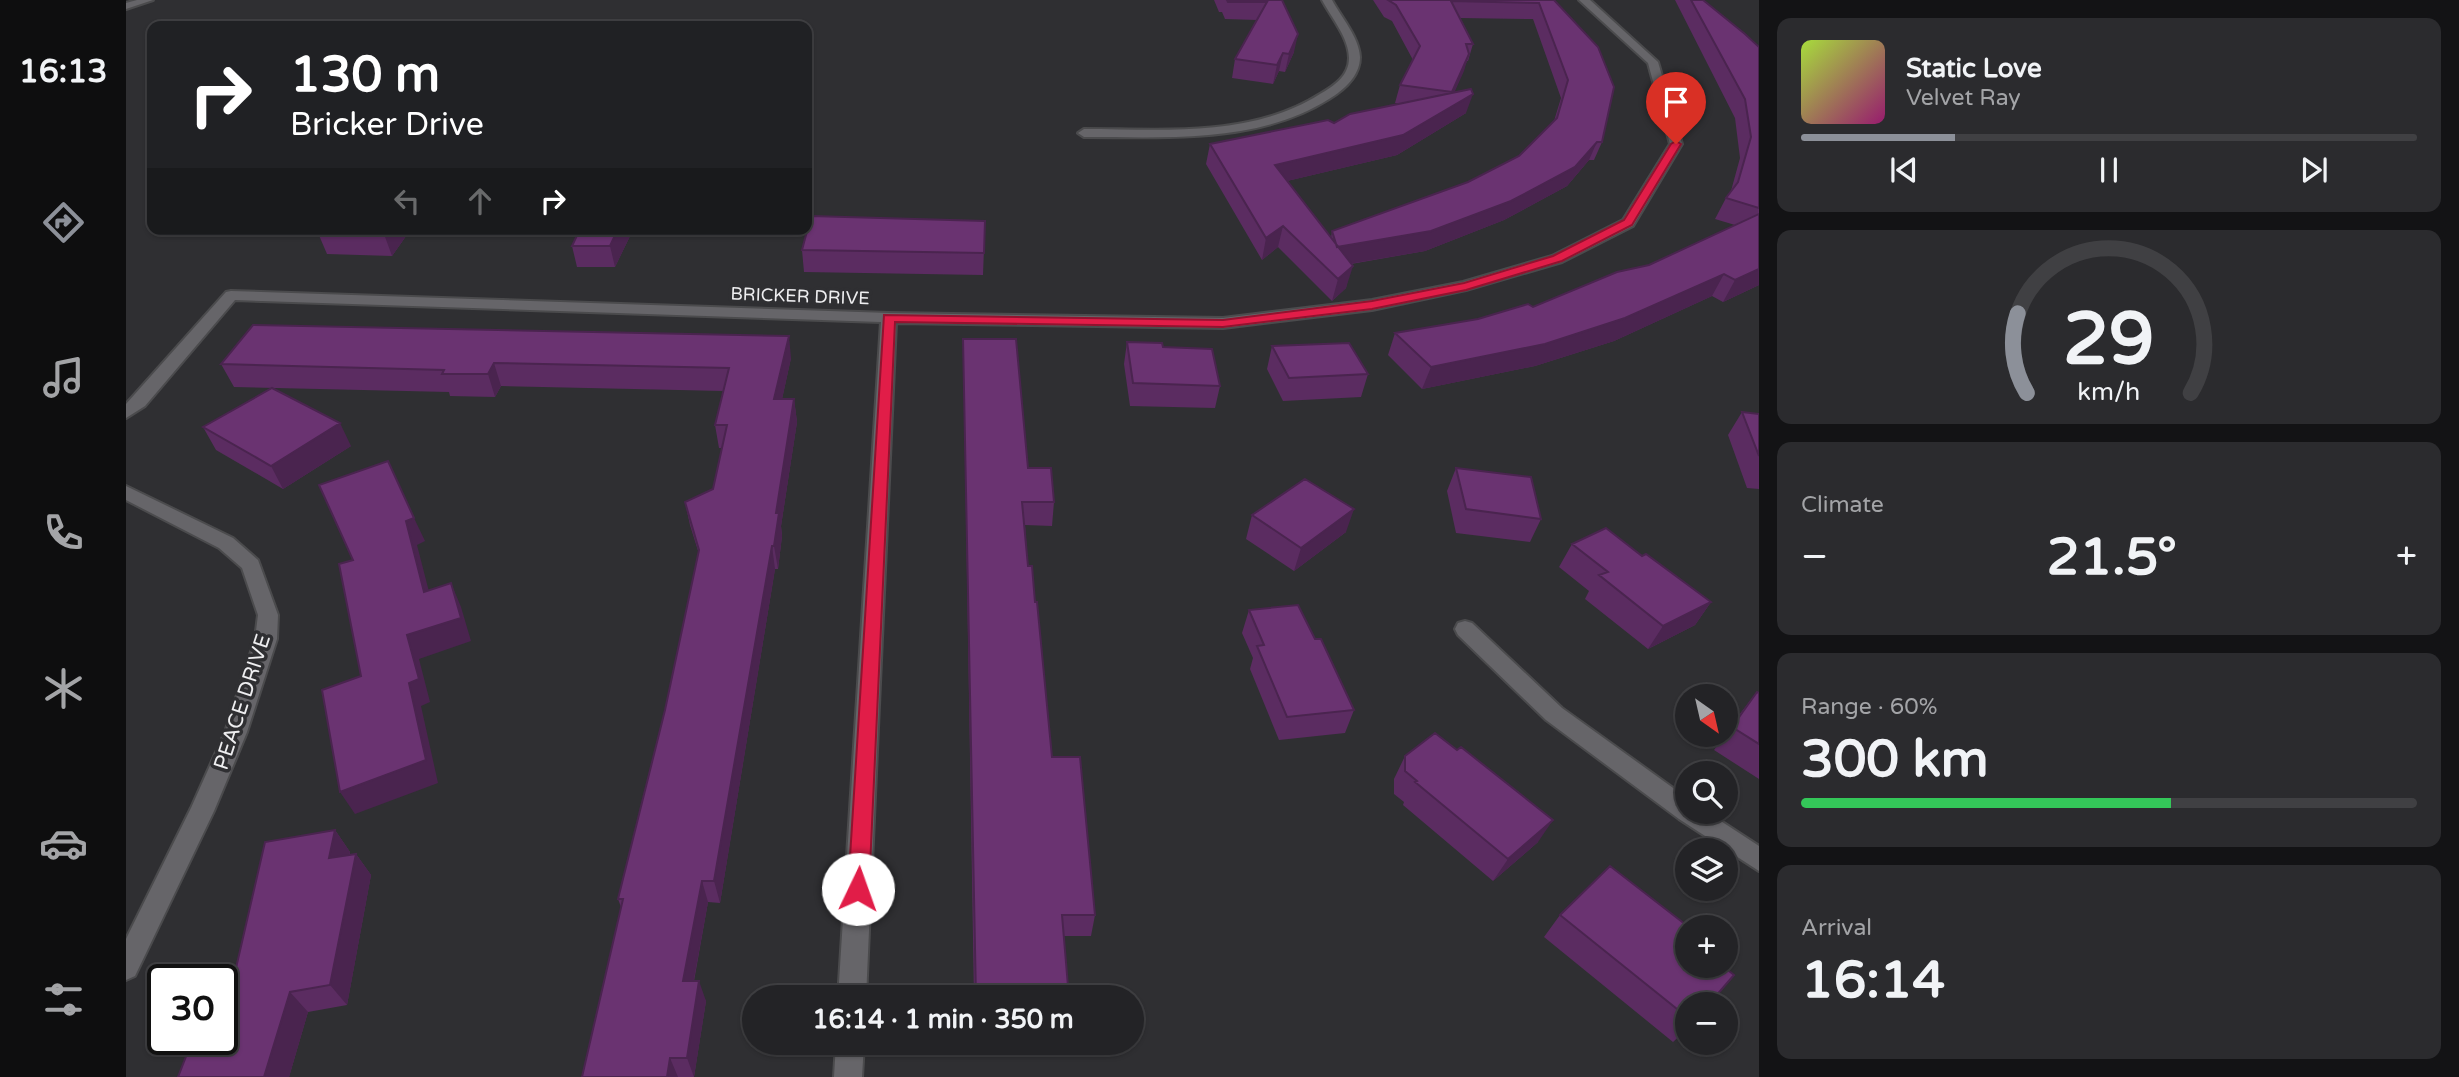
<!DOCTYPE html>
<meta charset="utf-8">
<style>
:root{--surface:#232326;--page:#2b2b2e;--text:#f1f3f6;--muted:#a3a4a7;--line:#404043;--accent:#8c9099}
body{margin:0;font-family:"Varela Round",sans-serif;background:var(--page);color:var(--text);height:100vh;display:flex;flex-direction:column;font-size:26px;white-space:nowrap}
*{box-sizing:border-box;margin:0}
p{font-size:23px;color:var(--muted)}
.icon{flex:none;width:38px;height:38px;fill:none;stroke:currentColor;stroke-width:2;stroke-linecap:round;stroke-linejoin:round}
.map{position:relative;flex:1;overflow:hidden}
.side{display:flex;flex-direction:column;gap:18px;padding:18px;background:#131315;width:700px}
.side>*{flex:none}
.hud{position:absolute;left:21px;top:21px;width:665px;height:214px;border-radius:14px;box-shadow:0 2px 5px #0004,0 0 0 2px var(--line);background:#202124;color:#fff;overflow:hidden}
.needle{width:46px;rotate:146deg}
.fabs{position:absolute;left:1549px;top:684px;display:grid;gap:14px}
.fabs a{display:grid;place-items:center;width:63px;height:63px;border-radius:50%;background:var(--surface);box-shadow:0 2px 5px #0004,0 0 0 2px var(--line);font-size:35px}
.speed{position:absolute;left:21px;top:964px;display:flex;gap:14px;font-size:35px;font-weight:700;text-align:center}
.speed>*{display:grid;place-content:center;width:91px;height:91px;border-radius:50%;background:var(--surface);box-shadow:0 2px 5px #0004,0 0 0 2px var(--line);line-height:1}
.speed .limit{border:4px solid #111;border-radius:10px;background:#fff;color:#111}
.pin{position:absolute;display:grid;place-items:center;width:60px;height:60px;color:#fff;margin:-72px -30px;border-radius:50% 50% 50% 0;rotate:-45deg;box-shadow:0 0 7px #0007}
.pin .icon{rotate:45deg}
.me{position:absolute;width:77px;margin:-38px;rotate:3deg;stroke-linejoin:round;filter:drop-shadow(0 0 5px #0008)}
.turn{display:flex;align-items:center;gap:24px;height:147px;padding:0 28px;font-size:32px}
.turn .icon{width:91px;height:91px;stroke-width:2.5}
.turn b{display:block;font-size:49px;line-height:60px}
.lanes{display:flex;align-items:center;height:66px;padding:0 28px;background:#0003;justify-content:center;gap:35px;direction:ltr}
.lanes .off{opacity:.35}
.big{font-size:52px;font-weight:700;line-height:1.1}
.side .tile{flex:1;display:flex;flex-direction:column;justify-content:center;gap:10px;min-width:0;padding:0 24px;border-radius:14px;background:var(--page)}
.side .dial{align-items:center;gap:0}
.dial svg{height:182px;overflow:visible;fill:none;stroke:var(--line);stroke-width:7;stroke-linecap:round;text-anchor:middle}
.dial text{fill:var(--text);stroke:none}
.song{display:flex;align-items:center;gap:21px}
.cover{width:84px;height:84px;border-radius:10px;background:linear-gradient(135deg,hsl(80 70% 55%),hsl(320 70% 35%))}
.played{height:7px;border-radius:4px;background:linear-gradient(90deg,var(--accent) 25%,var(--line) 25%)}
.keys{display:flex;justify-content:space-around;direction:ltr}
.heat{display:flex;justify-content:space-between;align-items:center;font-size:38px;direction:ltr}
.charge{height:10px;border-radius:5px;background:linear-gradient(90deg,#34c759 60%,var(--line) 0)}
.trip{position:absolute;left:616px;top:985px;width:402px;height:70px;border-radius:35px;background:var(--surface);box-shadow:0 2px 5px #0004,0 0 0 2px var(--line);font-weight:700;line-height:70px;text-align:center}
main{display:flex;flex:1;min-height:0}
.tabs{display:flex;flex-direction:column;width:126px;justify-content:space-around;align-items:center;background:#0e0e0f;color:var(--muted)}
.tabs .icon{width:49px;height:49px}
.tabs .selected{color:var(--accent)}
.tabs b{font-size:32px;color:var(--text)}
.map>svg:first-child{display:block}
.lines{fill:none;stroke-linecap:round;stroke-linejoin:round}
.minor-casing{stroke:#4b4b4d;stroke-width:4}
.secondary-casing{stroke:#4b4b4d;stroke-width:4}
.minor{fill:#666569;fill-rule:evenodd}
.secondary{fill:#666569;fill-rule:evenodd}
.wall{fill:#5b2c61;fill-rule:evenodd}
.shaded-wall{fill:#4a244f}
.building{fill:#6a3371;stroke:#4a244f;stroke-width:2}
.route{fill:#e11d48;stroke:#92132f;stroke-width:2}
.labels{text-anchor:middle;stroke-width:7;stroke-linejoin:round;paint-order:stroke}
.far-street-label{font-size:18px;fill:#eeeef0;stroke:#2f2f32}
.street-label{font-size:21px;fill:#eeeef0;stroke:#2f2f32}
</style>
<main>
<nav class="tabs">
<b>16:13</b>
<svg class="icon selected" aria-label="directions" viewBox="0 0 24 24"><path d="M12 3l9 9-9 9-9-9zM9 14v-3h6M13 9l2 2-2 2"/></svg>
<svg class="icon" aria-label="music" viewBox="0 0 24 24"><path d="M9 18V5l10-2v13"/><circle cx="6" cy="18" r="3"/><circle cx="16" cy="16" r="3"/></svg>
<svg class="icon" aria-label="phone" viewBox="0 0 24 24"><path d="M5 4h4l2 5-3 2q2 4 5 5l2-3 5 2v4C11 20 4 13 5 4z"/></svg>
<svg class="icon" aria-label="climate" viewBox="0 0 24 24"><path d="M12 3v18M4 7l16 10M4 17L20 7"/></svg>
<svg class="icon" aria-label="car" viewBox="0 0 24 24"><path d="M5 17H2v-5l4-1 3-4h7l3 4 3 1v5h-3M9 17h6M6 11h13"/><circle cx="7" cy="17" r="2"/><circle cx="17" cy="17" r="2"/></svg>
<svg class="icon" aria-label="filters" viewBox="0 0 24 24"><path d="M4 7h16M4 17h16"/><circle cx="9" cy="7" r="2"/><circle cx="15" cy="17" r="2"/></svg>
</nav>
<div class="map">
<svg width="1633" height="1077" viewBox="0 0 1633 1077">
<rect width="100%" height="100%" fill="#2f2f32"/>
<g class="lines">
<!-- minor casing -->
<g class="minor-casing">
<path id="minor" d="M1196,0H1206C1215,17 1233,37 1234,57C1234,76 1218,90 1203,99C1132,144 1039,137 958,137L952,133L958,129C1036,129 1125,138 1194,94C1208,86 1223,76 1223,58C1223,38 1205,17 1196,0Z
M1453,0H1464L1532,62L1556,144L1507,226L1436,262L1340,290L1246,310L1097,328L770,323L740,998H712L755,322L109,300L19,406L0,418V404L100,292L105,291L763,313L1097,318L1246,300L1337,282L1426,256L1497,220L1544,144L1522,63Z
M0,486L107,538L132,560L152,615L151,639L121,732L88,811L9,976L0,980V939L65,808L99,732L129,639L132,615L116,568L93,548L0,500Z
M1339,621L1346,623L1436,708L1561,798V812H1581L1633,846V871L1553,819L1420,720L1332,635L1329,629L1332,623Z
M710,1043H738L736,1077H708Z"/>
</g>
<!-- secondary casing -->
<g class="secondary-casing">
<path id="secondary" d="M11,0H27L0,9V3Z"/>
</g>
<!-- minor -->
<use href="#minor" class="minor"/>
<!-- secondary -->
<use href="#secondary" class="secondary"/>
</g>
<!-- wall -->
<path class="wall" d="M1088,0H1156L1168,52L1159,72L1153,71L1147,84L1106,78L1109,59L1131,20L1099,19L1096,12H1093Z
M1247,0H1428L1476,142L1468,160H1463L1441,186L1378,220L1299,251L1225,264L1220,288L1206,301L1152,247L1136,260L1080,164L1084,144L1208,123L1275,104L1269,103L1274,85L1287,60L1266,21L1258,17ZM1334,18L1407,19L1435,98L1428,121L1393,156L1342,182L1206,231L1205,238L1161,181L1271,155L1340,113L1328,92L1341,61H1342L1347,44Z
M1549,0H1577L1633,47V285L1597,302L1586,296L1488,341L1409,366L1296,389L1262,355L1269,333L1352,319L1407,307L1523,265L1609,225L1589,219L1600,198L1605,191L1614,158L1609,118Z
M859,221L857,275L678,272L676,250Z
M285,229L266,256L201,254L192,233Z
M454,229H504L505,234L489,267H451L446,246Z
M837,339L902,468L928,502L926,526L899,525L902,566L909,602L926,757L969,915L965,936H938L943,998H848Z
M1001,342L1037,347L1094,386L1089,408L1004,406L998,364Z
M1146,346L1242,374L1235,397L1157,401L1141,369Z
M665,358L656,399H668L671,422L655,526L656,536L652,569H649L594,903L582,902L568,981L580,1001L568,1077H456L495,907L492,899L539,710L573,554L564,525L559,502L587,489L596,448H593L589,425L598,391L375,386L369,397L324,396L323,392L108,387L95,364Z
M1616,412L1633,414V489L1621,488L1602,435Z
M77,427L225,446L157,489L90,450Z
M1330,468L1415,519L1404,542L1330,533L1321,491Z
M1126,515L1220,532L1168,571L1120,539Z
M1446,544L1516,556L1585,602L1569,625L1522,649L1459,599L1463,591L1433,567Z
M1123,610L1189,639L1228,710L1219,733L1153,740L1124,669L1127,658L1116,633Z
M1631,692L1633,693V779L1588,750L1613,715Z
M1279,756L1412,842L1367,881L1277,805L1278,802L1268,794V779Z
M209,830L224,852V854H230L245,875L221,1005L182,1012L163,1077L91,1050Z
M1434,915L1561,1004V1029L1547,1042L1418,937Z"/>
<!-- shaded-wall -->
<path class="shaded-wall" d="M1172,34L1168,52L1159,72L1163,54Z
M1157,53L1153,71L1147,84L1151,65Z
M1343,54L1338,71L1321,109L1347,94L1340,113L1271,155L1144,185L1149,165L1326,92Z
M1471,142L1463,160L1441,186L1378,220L1299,251L1205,267L1211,247Z
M1157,226L1152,247L1136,260L1140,238Z
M261,229H285L266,256L258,234Z
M492,229H504L505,234L489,267L484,246Z
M1227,266L1220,288L1206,301L1212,279Z
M1633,269V285L1597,302L1609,280Z
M1598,274L1586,296L1488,341L1409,366L1296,389L1305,367Z
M663,336L665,358L651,422L648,399Z
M368,363L375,386L369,397L362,374Z
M668,399L671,422L655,526L656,536L652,569L648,546L650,513Z
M214,423L225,446L157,489L145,466Z
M1228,509L1220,532L1168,571L1175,548Z
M288,518L299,541L291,545L309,615L298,592L280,521Z
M646,546L649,569L594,903L588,881Z
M325,583L335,607L345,641L293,659L304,702L295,706L312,783L229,814L214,792L283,683L281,635Z
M1585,602L1569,625L1522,649L1537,626Z
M1427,820L1412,842L1367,881L1382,859Z
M209,830L224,852L219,879L203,858Z
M230,854L245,875L221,1005L204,985Z
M576,881L582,902L564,1001L557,981Z
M573,981L580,1001L568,1077L561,1058Z
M164,992L182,1012L163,1077H138Z
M544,1058L552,1077H541Z"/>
<!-- building -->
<path class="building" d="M1101,0H1156L1172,34L1163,54L1157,53L1151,65L1109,59L1141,2H1102Z
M1262,0H1428L1472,47L1488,87L1476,142H1471L1449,167L1385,201L1305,231L1211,247L1206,231L1342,182L1393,156L1431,118L1442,80L1413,3L1325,1L1347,44H1340L1343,54L1326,92L1274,85L1294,46L1270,5Z
M1565,0H1577L1619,34L1633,47V208L1600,198L1612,182L1625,137L1619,99Z
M1345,89L1347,94L1277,135L1149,165L1227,266L1212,279L1157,226L1140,238L1084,144L1202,120L1208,123L1224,114Z
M1633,214V269L1609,280L1598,274L1499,318L1419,344L1305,367L1269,333L1352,319L1402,304L1407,307L1491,272L1523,265Z
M685,216L859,221L858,253L676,250Z
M195,229H261L258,234L192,233Z
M454,229H492L484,246H446Z
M127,325L663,336L648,399H668L650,513H653L648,546H646L588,881H576L557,981H573L561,1058H544L541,1077H456L497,899H492L539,710L573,550L559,502L587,489L601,425H589L603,368L368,363L362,374H316L318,370L95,364Z
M837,339H890L902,468H925L928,502H896L902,566H906L909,602H911L926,757H954L969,915H936L943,998H850Z
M1001,342L1036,343L1037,347L1086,349L1094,386L1007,383Z
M1223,343L1242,374L1163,378L1146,346Z
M146,388L214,423L145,466L77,427Z
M1616,412L1633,414V456Z
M262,461L288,518L280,521L298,592L325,583L335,618L281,635L293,679L283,683L300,760L214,792L196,690L235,676L213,564L227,560L193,485Z
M1330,468L1405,477L1415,519L1340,509Z
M1179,479L1228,509L1175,548L1126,515Z
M1480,528L1516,556L1520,554L1585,602L1537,626L1473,575L1482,572L1446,544Z
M1172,605L1189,639H1195L1228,710L1161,717L1131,646L1138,645L1123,610Z
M1631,692L1633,693V744L1606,727Z
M1309,733L1331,750L1335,747L1427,820L1382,859L1289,782L1291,781L1279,771V756Z
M209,830L203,858L230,854L204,985L164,992L138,1077H52L61,1054L91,1050L94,1040H96V1029L139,842Z
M1484,866L1564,928H1561V966H1597L1608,975L1583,1004H1561V1017L1434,915Z"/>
<!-- route -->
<path class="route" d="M1550,141L1555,144L1506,225L1436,261L1340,290L1246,309L1097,327L769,322L743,889L739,896L732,898L725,896L722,889L758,315L1097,320L1246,301L1338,283L1427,256L1498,220L1545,144Z"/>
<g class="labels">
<!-- far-street labels -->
<g class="far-street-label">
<text transform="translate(674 296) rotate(2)" y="6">BRICKER DRIVE</text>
</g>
<!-- street labels -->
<g class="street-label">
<text transform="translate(116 702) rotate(-72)" y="7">PEACE DRIVE</text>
</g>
</g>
</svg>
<div class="fabs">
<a><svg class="needle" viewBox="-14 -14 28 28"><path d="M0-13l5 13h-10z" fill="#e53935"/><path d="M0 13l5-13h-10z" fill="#a3a4a7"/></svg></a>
<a><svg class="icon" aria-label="search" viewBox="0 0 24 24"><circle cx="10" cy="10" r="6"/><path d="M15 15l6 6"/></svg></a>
<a><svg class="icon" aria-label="layers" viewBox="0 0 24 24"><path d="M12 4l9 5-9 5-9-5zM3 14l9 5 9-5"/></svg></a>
<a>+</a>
<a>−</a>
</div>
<div class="speed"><div class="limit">30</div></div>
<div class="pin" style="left:1550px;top:144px;background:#d93025"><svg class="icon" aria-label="arrive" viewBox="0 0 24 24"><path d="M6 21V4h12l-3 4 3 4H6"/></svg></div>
<svg class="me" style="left:732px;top:889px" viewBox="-20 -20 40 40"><circle r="19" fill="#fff"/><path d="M0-13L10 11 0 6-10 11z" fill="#e11d48"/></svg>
<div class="trip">16:14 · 1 min · 350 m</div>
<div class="hud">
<div class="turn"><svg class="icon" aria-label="right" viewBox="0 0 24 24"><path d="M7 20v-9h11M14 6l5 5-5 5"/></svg><div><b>130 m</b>Bricker Drive</div></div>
<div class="lanes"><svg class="icon off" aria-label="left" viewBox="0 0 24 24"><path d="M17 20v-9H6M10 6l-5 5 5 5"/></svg><svg class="icon off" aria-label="ahead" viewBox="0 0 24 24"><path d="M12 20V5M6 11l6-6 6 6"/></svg><svg class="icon" aria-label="right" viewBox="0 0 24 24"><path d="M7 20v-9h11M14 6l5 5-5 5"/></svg></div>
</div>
</div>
<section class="side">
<div class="tile">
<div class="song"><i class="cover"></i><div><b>Static Love</b><p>Velvet Ray</p></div></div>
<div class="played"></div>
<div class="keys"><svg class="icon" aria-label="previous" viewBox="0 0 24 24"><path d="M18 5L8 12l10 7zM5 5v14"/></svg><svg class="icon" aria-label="pause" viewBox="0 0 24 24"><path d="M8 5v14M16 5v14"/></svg><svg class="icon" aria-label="next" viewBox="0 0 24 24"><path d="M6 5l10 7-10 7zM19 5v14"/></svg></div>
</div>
<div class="tile dial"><svg viewBox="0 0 100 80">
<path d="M14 69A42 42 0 1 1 86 69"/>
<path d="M14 69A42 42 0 0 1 10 34" stroke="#8c9099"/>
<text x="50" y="56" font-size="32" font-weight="700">29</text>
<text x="50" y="72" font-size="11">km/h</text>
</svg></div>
<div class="tile"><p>Climate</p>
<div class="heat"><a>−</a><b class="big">21.5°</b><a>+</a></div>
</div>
<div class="tile"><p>Range · 60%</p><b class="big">300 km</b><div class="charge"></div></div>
<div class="tile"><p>Arrival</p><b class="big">16:14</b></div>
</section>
</main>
